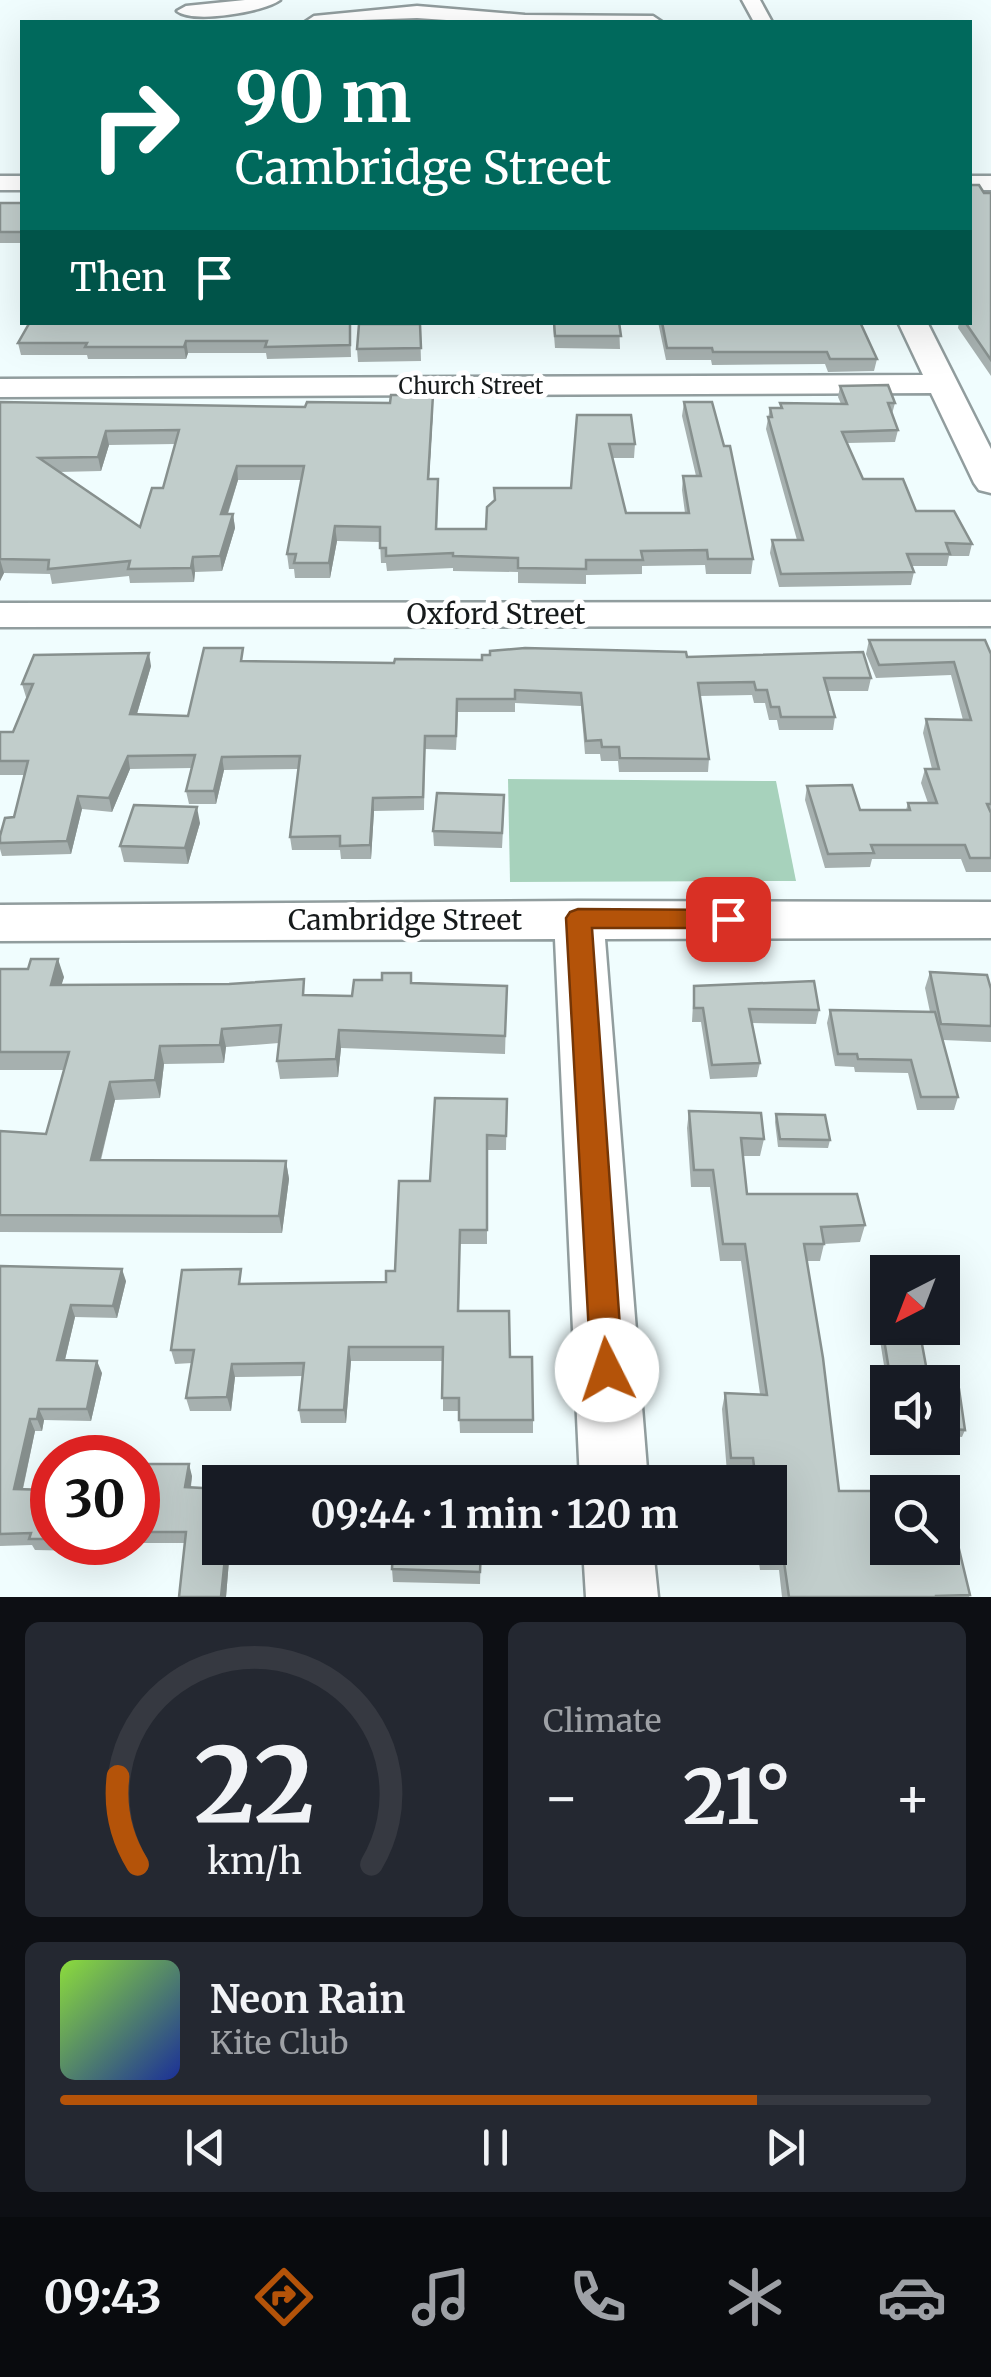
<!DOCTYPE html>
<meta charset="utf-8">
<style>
:root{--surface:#171b24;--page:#242831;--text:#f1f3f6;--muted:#9ea1a6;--line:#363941;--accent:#b45309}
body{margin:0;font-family:Merriweather,serif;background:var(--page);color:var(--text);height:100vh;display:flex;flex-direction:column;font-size:38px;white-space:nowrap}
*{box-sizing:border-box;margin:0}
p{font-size:32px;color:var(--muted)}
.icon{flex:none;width:55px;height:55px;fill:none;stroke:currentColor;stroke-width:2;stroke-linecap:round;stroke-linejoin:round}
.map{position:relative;height:1597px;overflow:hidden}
.drawer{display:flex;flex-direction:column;gap:25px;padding:25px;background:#0d0f14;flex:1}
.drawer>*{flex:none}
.banner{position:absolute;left:20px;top:20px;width:952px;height:305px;border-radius:0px;box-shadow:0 10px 40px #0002;background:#00695c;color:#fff;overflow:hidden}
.needle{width:65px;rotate:222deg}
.buttons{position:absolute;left:870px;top:1255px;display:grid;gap:20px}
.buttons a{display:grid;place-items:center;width:90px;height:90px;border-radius:0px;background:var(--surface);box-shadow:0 10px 40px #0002;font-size:50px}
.speed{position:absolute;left:30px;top:1435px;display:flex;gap:20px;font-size:50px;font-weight:700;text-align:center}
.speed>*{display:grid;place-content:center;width:130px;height:130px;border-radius:50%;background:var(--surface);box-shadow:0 10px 40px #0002;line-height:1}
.speed .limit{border:15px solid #d22;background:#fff;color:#111}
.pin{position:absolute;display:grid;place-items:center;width:85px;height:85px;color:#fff;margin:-42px;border-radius:20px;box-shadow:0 5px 15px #0006}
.me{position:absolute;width:110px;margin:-55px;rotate:356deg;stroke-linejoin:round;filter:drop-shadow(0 0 8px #0008)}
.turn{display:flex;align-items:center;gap:35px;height:210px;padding:0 50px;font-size:45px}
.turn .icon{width:130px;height:130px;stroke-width:2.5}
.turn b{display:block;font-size:70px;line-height:85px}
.then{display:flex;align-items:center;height:95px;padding:0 50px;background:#0003;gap:20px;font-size:38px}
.big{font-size:75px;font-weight:700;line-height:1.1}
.drawer .card{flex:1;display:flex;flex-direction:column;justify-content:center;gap:15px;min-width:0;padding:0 35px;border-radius:15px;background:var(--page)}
.drawer .dial{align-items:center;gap:0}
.dial svg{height:260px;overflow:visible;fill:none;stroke:var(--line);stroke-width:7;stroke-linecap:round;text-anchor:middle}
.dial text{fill:var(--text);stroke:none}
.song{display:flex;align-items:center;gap:30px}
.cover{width:120px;height:120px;border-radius:15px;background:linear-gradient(135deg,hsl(90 70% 55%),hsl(230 70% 35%))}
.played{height:10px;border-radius:5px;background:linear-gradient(90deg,var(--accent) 80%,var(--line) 80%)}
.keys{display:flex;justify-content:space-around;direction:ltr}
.heat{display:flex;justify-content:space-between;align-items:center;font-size:55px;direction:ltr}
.drawer .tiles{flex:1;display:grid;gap:25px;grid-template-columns:1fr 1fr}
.card:last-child{grid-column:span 2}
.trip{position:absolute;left:202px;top:1465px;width:585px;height:100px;border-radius:0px;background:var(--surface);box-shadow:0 10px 40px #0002;font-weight:700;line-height:100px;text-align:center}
.dock{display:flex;height:160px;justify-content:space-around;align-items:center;background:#090b0e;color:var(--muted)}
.dock .icon{width:70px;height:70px}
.dock .active{color:var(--accent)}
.dock b{font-size:45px;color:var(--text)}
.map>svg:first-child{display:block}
.green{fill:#a7d2bc}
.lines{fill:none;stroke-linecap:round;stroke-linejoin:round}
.minor-casing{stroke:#919d9e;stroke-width:5}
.minor{fill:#fff;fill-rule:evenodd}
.wall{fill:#a6b0af;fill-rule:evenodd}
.shaded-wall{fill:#87908e}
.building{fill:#c1cdcb;stroke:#87908e;stroke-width:2.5;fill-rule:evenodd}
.route{fill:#b45309;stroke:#753606;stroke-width:2.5}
.labels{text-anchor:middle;stroke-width:10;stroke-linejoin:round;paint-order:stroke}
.far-street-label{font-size:22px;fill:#161a1b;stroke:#fff}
.street-label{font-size:28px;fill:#161a1b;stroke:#fff}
</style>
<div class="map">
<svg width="991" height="1597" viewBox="0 0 991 1597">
<rect width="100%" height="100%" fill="#f0fdfe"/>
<!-- green -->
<path class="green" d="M508,779L776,781L796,881L510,882Z"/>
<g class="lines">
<!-- minor casing -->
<g class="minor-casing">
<path id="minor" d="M245,0H280C264,12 193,24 177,11L186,6Z
M742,0H760L772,22H754Z
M417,6L525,15L653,16L662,22H476L417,18L305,22L314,16Z
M0,176H22V190H0Z
M970,176H991V190H970Z
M898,322H927L991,449V493L979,490L974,483L931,393L0,397V379L923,375Z
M991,602V626L0,627V603Z
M579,901L991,902V938L605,939L648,1482H580L555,939L0,941V905Z
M583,1548H653L658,1597H586Z"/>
</g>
<!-- minor -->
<use href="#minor" class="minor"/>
</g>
<!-- wall -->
<path class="wall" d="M984,193H991V376L958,328L959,322H970Z
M0,203H22V243H0Z
M350,322L351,357L267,359L266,353H188L186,359H88L87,355H21L18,343Z
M553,322H619L620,349L555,348Z
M658,322H860L877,359L874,371L828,372L825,364L712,365L711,360H666Z
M420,324L421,361L358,362L357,349Z
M840,386L895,403L892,414L898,430L895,442L847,443L863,479L972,544L969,556H949L947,566H911L914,572L911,585L779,587L770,553L772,540H797L766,429L770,408H780V403L841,404L838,397Z
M0,402L433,409L429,479L438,494L437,529H486L494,501V488H571L577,415L635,444L634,458H613L626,513H685L682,490L683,476H696L682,416L684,402L753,559L751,574H706L705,565L642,566V574L586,575V584L518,583V572L453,571V568L387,571L386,563H381L380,542L337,541L330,578H295L294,569H289L287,554L302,480H238L228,514H233L235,528L222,571L195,572L194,582L130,583L129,576L52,584L50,574L4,573L0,581ZM175,444L163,488L140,527L59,472L101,471L109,445Z
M869,640L991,654V872H966L961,859H872L870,867L825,868L805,800L807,786L860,810H906L908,803H928L921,783L925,769H932L923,733L926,719L963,720L951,675L876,678L866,654Z
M687,657L871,678L868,691H828L835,717L833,730H779L777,720H769L765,703H754L752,695L700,696L709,759L708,772H619L618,761H601L600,754H585L581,706L515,703V712H458L456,750L425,749L424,810L374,811L371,859H341L340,850H292L290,837L298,769L224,770L216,804H189L186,791L192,768L130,769L112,812L82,809L71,854L2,856L0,849V836L14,817L24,775H0V732H13L28,697H26L22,684L151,666L137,714L188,716L245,661L394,663Z
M504,811L502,848L434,846L433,831Z
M200,823L188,864L124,862L120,846Z
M0,969L64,977L61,985L306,995L352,996L412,983L507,986L505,1054L341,1048L338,1077L280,1079L277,1061L279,1043L226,1047L224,1063L164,1064L160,1098L115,1100L101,1160L286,1161L289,1179L282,1233L0,1232V1131L46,1134L64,1070H0Z
M930,972L991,989V1042L943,1040L958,1097L954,1110H917L908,1073L855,1072L854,1067L835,1066L827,1023L830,1010L930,1012L925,988Z
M694,986L819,1010L816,1024L752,1023L760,1063L757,1077L710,1079L701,1022H692Z
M507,1099L506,1150H487V1244H460L459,1311L510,1357L533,1420V1433H460L459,1411H443V1361H351L346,1423H301L299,1410L303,1376L235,1377L231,1411H190L186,1398L192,1363L175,1364L171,1350L244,1284L386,1282L395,1271L430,1181Z
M689,1111L764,1139L760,1156H743L747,1194L865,1225L860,1242L824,1244L820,1261H807L839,1491L888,1548L970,1595L969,1597H782L779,1570H760L757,1548H770V1482H750L749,1474L727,1473L722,1409L725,1393L760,1394L741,1261H720L710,1187H691L687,1128Z
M776,1114L830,1140L828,1148L778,1147L775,1122Z
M0,1266L126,1281L117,1318L75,1317L65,1360L102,1373L91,1421L44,1420L42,1431H35L23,1489L52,1490V1542H138V1464L192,1476L191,1487L220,1548H230L226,1597L185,1543H84L83,1551L35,1550L32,1545L0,1546Z
M881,1321L929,1382L887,1384L878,1328Z
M942,1388L965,1430L962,1437L942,1435Z
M481,1548L480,1584L393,1582L392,1569Z"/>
<!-- shaded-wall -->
<path class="shaded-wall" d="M186,341L188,353L186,359L184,347Z
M433,395V409L428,494V479Z
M106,431L109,445L101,471L98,457Z
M237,466L238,480L223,528L221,514Z
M233,514L235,528L222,571L220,556Z
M335,526L337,541L330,578L329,563Z
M193,557L195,572L194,582L191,568Z
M0,559L4,573L0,581Z
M149,653L151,666L133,727L130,714Z
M128,756L130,769L112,812L109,798Z
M222,757L224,770L216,804L214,791Z
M78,796L82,809L71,854L67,841Z
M373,798L374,811L371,859L370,845Z
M197,807L200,823L188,864L185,848Z
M58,959L64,977L56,1003L51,985Z
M222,1029L226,1047L224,1063L220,1045Z
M339,1030L341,1048L338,1077L336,1059Z
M160,1046L164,1064L160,1098L155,1080Z
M110,1082L115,1100L96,1177L91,1160Z
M286,1161L289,1179L282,1233L279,1216Z
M122,1269L126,1281L117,1318L113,1306Z
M71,1305L75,1317L62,1372L57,1360Z
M349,1347L351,1361L346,1423L344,1410Z
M97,1361L102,1373L91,1421L87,1409Z
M232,1364L235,1377L231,1411L227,1397Z
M39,1409L44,1420L42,1431L37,1419Z
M30,1419L35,1431L20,1501L14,1489Z
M189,1464L192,1476L189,1498L185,1487Z
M226,1548H230L226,1597H221Z"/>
<!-- building -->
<path class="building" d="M970,185H979L984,193H991V360L965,322H970Z
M0,203H22V232H0Z
M30,322H350V345L265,347L267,341H186L184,347H85L87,343H18Z
M554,322H619L621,336H555Z
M662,322H860L877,359H830L827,352H713L712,348H667Z
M359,324H420L421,348L357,349Z
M888,385L895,403H888L898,430L842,432L863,479H903L916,511H954L972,544L946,543L950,554H907L914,572L781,574L772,540H803L768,417H772L770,408H782L780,403L847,404L840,386Z
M391,395H433L428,479H438L436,529H486L487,507L495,500L494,488H571L577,415H631L635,444H609L626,513H689L683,476H701L684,402H712L724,446H730L753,559H708L707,550L641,551L643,560H586V569L518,568V558L453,556V553L386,556V548H380V527L335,526L329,563H294L296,554H287L304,466H237L221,514H233L220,556L193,557L191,568L128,569L130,561L48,569L49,560L0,559V402L305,407L307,402L390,403ZM179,430L163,488H152L140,527L39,458L98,457L106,431Z
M869,640H985L991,654V804H987L991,813V858H970L965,845H871L874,853L828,854L807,786L852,785L860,810H910L908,803H937L925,769H939L926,719L971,720L954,662L879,665Z
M204,648H243L241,661L394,663L395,659L482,660V655H490V651L525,648L686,652L687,657L863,652L871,678H824L835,717H781L779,707H771L767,690H756L754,682L698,683L709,759L620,758L619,747H602L601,740L586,741L581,693L515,690V699H457L456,736H425L423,797L373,798L370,845L340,846V836L290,837L300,756L222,757L214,791H186L195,755L128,756L109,798L78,796L67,841L0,843V836L5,818L14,817L28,761H0V732H13L33,684H22L34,655L149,653L130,714L188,716Z
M437,793L504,795L502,833L433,831Z
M134,805L197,807L185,848L120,846Z
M31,959H58L51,985L229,984L304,979L303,995L352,996L354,980H382V973H411V983L507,986L505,1036L339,1030L336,1059L277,1061L281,1025L222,1029L220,1045L160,1046L155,1080L110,1082L91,1160L286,1161L279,1216L0,1215V1131L46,1134L69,1052H0V969H28Z
M930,972L987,975L991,989V1026L941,1024Z
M814,981L819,1010L749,1009L760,1063L712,1065L703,1008H694V986Z
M830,1010L935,1012L958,1097H921L911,1060L858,1059L857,1054H838Z
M435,1098L507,1099L506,1136L487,1135V1230H460L458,1311H509L510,1357H532L533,1420H459V1398H442L443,1347H349L344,1410H299L304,1363L232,1364L227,1397L186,1398L194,1350H171L182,1270L241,1269L239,1284L386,1282V1271H395L399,1181H430Z
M689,1111L761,1113L764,1139L741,1138L747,1194H857L865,1225L821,1227L824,1244H804L823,1358L839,1491H892V1492H888V1548H942V1545H958L970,1595L936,1596V1597H789L783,1555H765L764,1548H770V1482H756L753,1458H731L725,1393L767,1395L745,1244H723L713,1170H694Z
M776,1114L825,1115L830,1140L780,1139Z
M0,1266L122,1269L113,1306L71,1305L57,1360L97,1361L87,1409H39L37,1419H30L14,1489L52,1490V1539H29L31,1533L0,1534Z
M881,1321H888V1328H919L929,1382H897V1376H890Z
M942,1388L959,1389L965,1430L942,1428Z
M138,1464H189L185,1487L220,1489V1548H226L221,1597H179L186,1532H138Z
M393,1548H481L480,1572L392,1569Z"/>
<!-- route -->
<path class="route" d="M578,909L728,910L737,913L741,919L737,925L728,928H592L623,1370L618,1381L607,1385L596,1381L591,1370L566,918L570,912Z"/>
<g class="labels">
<!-- far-street labels -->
<g class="far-street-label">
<text x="471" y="394">Church Street</text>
</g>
<!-- street labels -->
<g class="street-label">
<text x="496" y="624">Oxford Street</text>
<text x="405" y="930">Cambridge Street</text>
</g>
</g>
</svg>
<div class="buttons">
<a><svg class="needle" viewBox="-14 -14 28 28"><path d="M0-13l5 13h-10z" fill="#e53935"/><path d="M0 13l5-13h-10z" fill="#9ea1a6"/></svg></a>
<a><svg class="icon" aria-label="sound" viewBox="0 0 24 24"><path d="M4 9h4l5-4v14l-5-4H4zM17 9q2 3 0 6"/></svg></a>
<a><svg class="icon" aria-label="search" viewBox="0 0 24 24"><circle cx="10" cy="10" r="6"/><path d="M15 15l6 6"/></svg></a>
</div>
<div class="speed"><div class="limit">30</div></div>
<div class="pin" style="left:728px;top:919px;background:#d93025"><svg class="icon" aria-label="arrive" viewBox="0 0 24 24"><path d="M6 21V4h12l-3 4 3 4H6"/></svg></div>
<svg class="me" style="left:607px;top:1370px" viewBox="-20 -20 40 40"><circle r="19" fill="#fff"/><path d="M0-13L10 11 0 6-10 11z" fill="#b45309"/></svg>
<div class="trip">09:44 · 1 min · 120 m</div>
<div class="banner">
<div class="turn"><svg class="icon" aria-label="right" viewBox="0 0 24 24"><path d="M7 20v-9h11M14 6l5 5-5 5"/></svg><div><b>90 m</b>Cambridge Street</div></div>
<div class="then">Then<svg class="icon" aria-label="arrive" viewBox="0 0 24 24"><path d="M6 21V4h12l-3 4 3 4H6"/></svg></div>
</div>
</div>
<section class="drawer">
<div class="tiles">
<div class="card dial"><svg viewBox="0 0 100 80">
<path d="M14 69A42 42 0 1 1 86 69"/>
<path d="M14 69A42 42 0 0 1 8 42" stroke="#b45309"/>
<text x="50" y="56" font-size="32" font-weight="700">22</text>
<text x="50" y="72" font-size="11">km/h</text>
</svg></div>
<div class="card"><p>Climate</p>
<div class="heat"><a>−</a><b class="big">21°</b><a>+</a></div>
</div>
<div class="card">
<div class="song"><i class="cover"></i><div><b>Neon Rain</b><p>Kite Club</p></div></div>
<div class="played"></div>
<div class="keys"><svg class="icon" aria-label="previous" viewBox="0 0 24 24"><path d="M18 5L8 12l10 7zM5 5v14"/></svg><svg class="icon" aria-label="pause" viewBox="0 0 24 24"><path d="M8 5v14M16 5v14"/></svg><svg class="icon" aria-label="next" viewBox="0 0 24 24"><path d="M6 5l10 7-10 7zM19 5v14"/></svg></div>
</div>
</div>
</section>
<nav class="dock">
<b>09:43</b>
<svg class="icon active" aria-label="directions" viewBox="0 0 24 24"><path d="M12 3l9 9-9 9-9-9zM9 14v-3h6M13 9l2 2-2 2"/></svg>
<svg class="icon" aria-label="music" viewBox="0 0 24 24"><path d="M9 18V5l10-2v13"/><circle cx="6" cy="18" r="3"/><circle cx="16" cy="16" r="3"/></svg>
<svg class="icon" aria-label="phone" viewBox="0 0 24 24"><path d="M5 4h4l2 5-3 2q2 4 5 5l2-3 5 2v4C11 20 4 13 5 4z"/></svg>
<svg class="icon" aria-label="climate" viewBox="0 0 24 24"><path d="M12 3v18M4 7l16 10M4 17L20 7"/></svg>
<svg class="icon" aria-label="car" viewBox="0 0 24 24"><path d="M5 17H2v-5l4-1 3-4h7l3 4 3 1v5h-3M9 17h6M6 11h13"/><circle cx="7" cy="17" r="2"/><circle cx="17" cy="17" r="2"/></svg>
</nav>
